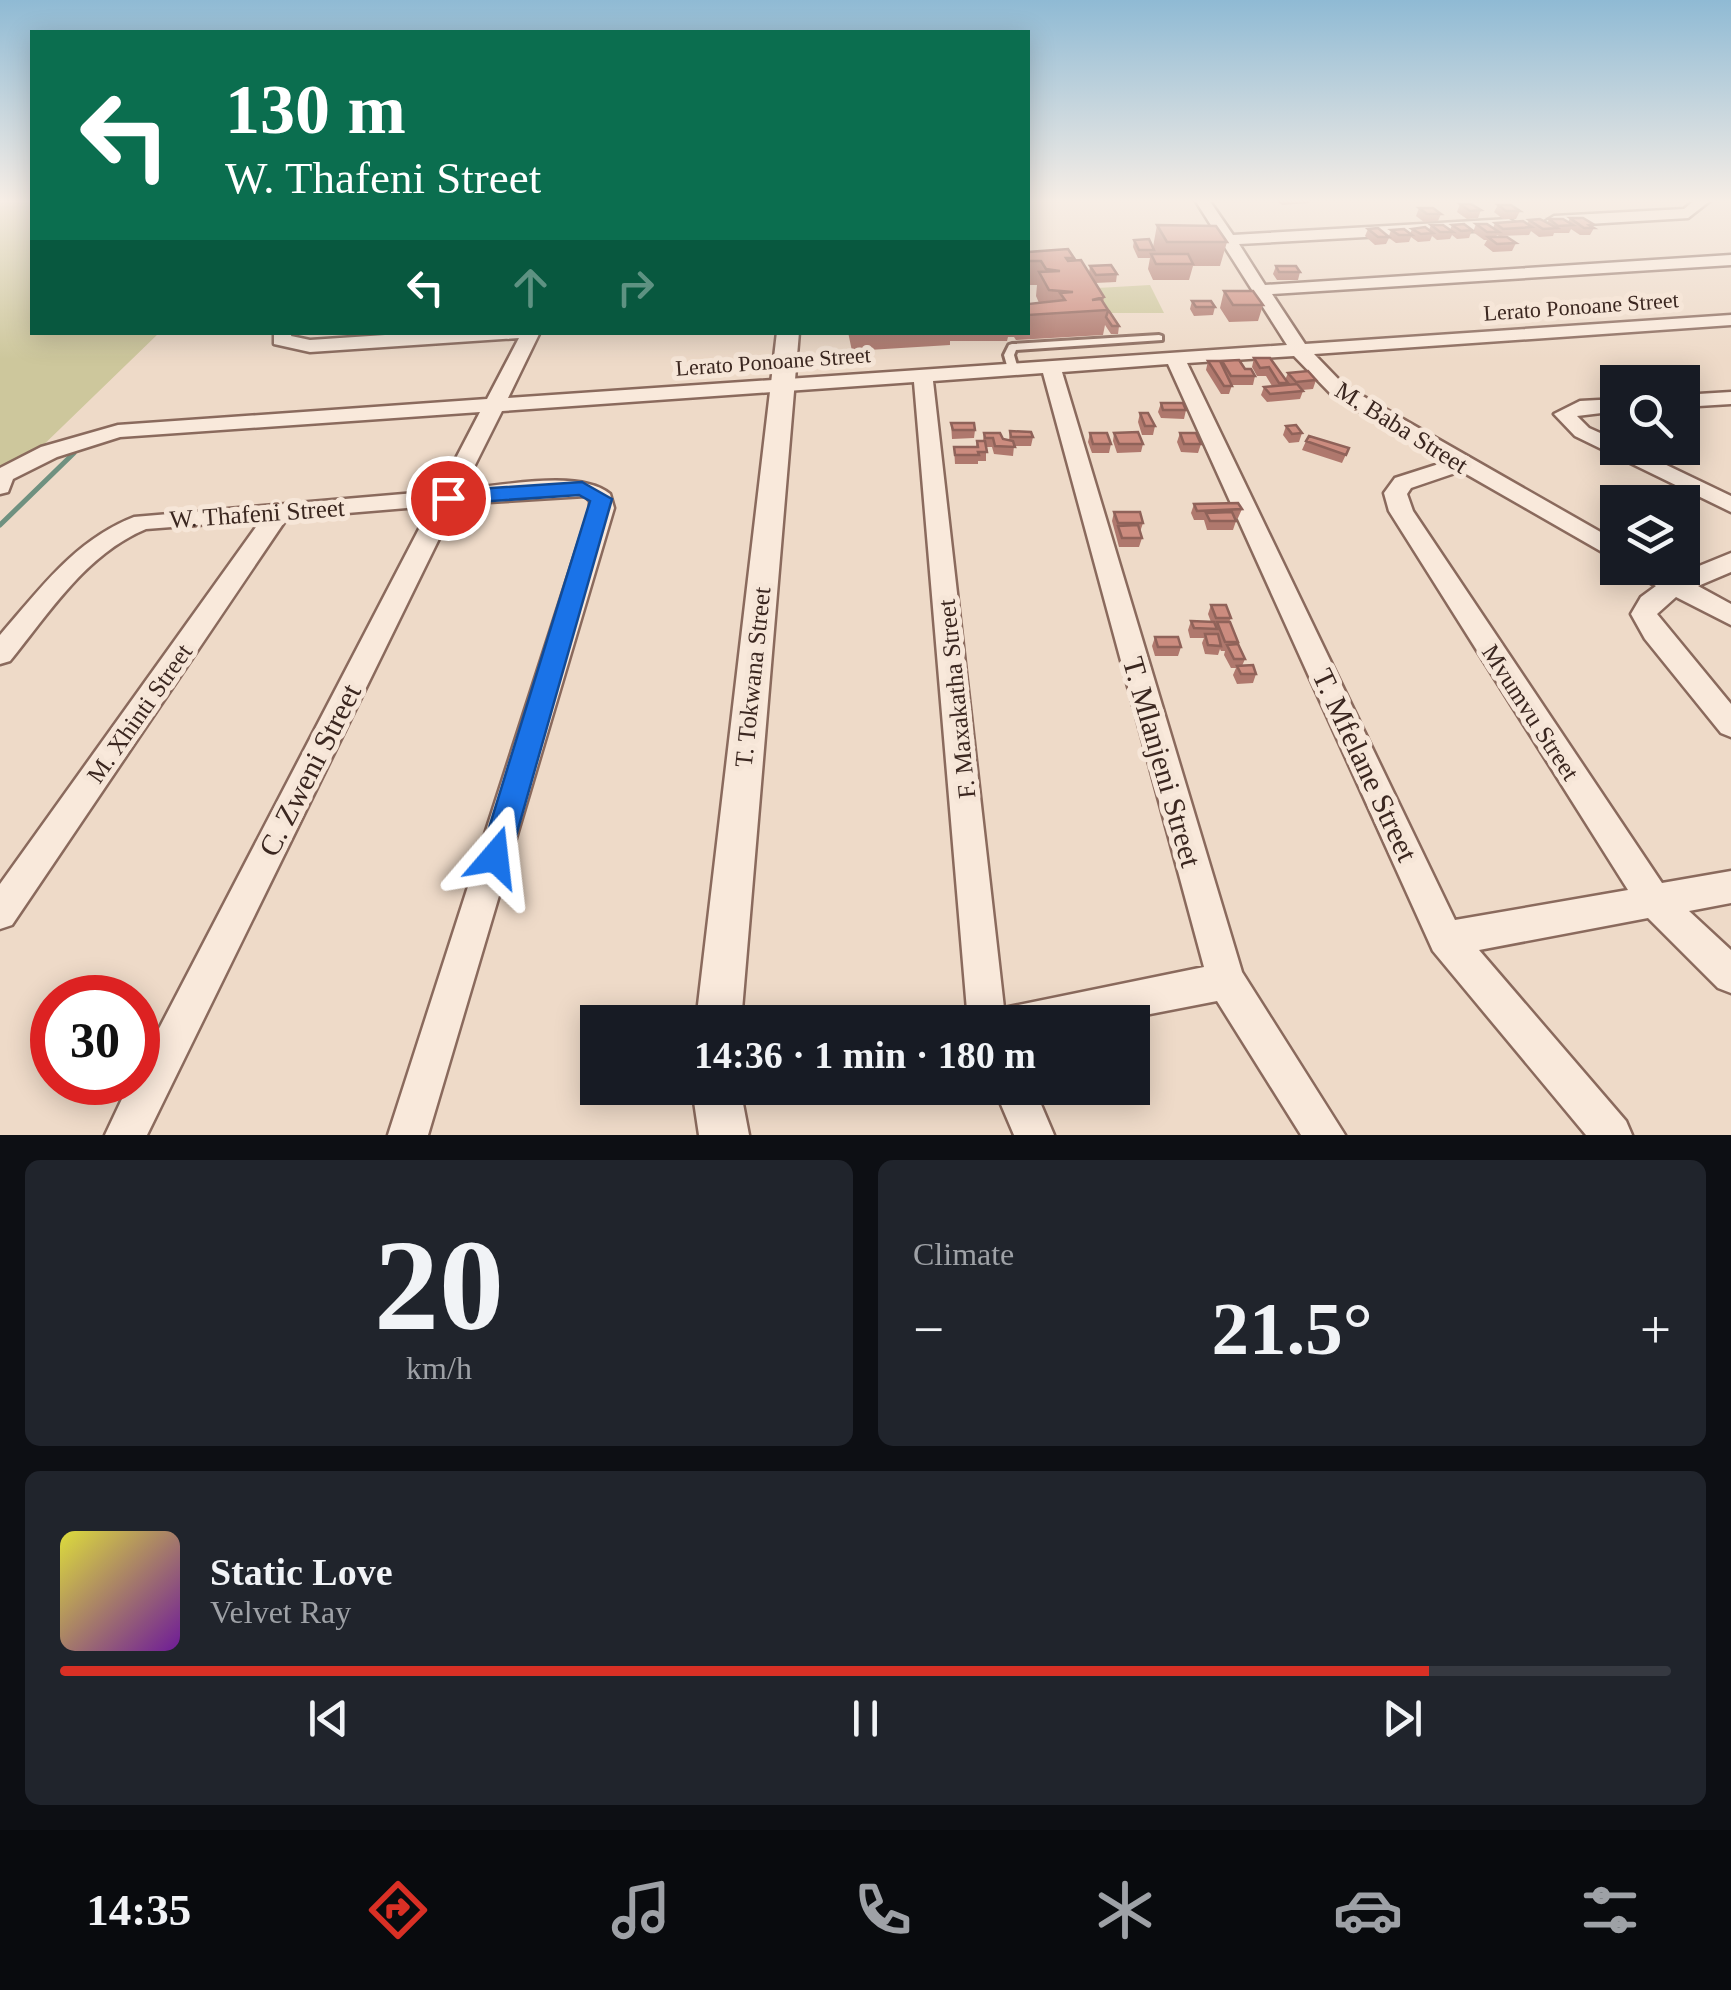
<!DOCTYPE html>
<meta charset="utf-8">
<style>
:root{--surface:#171b24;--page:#20242c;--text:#f1f3f6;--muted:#9ea1a6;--line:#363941;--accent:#d93025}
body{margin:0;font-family:"Times New Roman",serif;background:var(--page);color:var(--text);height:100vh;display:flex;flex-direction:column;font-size:38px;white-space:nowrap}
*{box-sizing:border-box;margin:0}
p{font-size:32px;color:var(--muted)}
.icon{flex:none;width:55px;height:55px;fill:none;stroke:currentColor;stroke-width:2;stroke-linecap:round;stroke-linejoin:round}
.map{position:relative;height:1135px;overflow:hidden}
.panel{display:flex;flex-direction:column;gap:25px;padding:25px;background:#0d0f14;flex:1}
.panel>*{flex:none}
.top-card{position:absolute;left:30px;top:30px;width:1000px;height:305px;border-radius:0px;box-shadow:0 5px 25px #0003;background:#0b6e4f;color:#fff;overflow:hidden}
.tools{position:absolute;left:1600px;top:365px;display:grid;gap:20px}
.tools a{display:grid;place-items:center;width:100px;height:100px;border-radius:0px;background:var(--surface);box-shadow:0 5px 25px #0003;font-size:50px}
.speed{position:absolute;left:30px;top:975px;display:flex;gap:20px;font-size:50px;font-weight:700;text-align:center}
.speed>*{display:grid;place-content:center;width:130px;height:130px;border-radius:50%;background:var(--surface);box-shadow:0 5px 25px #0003;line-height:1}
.speed .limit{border:15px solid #d22;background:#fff;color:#111}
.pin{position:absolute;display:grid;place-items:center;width:85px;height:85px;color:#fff;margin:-42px;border:5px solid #fff;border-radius:50%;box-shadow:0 2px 10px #0007}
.me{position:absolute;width:110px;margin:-55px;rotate:17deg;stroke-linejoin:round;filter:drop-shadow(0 0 8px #0008)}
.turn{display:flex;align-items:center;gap:35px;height:210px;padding:0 30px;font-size:45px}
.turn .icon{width:130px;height:130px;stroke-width:2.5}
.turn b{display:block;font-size:70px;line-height:85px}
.lanes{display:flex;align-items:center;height:95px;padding:0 30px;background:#0003;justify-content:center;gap:50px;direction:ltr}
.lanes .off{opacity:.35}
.big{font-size:75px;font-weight:800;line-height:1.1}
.panel .tile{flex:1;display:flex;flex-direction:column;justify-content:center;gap:15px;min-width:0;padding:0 35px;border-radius:15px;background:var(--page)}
.panel .dial{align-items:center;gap:0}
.dial b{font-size:130px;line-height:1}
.song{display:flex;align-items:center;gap:30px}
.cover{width:120px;height:120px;border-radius:15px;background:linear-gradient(135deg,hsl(60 70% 55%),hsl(280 70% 35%))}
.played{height:10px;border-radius:5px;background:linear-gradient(90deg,var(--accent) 85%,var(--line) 85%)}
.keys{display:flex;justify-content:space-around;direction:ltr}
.heat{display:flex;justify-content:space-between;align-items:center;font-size:55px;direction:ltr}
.panel .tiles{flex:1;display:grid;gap:25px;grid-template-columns:1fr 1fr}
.tile:last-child{grid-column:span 2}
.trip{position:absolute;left:580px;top:1005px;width:570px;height:100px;border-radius:0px;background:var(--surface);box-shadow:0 5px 25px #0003;font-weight:800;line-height:100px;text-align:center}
.tab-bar{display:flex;height:160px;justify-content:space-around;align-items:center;background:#090b0e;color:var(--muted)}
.tab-bar .icon{width:70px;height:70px}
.tab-bar .selected{color:var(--accent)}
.tab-bar b{font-size:45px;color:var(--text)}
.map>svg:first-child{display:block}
.green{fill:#cdc79c}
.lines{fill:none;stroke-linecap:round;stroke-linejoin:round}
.stream{stroke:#6f9180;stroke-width:5}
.service-casing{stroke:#8a6a5d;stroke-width:6}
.minor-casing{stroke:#8a6a5d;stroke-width:5}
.tertiary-casing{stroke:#8a6a5d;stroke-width:5}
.service{fill:#f9e9db;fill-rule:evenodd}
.minor{fill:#f9e9db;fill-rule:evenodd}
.tertiary{fill:#f9e9db;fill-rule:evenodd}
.wall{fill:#af786d}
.building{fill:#cc8c7f;stroke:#8f6259;stroke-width:2.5}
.route{fill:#1a73e8;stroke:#114b97;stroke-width:2.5}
.labels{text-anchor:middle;stroke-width:10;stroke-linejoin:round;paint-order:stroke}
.far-street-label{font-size:22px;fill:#3b2720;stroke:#f6e6d8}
.street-label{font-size:25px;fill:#3b2720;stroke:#f6e6d8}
.near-street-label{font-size:30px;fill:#3b2720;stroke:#f6e6d8}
</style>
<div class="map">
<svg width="1731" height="1135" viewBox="0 0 1731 1135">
<rect width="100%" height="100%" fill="#eedac8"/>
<!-- green -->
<path class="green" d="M0,200H32V332L159,333L0,487Z
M1150,285L1164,313H1095L1080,289Z"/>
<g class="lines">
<!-- stream -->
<path class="stream" d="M0,525L74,453"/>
<!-- service casing -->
<g class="service-casing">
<path id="service" d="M1159,335L1162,336V340L1016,350L1014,355L1018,369L1013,372L1008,369L1004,355L1009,345L1012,344Z"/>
</g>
<!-- minor casing -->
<g class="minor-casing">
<path id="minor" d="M1195,200H1209L1233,235L1509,219L1517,224L1509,229L1239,244L1265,285L1731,255V265L1272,294L1305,344L1731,315V325L1314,354L1345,386L1618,542V561L1461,471L1411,488L1407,494L1413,511L1662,883L1731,871V903L1689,911L1731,950V993L1718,988L1648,918L1479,950L1626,1121L1632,1135H1586L1433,951L1168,364L1062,372L1242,972L1345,1135H1301L1217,1001L1109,1022H968L914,382L502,411L463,489C502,486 580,469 610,494L614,508L428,1135H388L590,508V501L585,496L456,504L147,1135H105L130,1082H138V1069L431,506L287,518L12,925L0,929V884L261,520L146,529C86,554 49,613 10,661L0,664V635C40,589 75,540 134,517L439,491L480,412L120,437L57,457L13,479L8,492L0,494V468L41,447L118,425L487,399L519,338L310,352L274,344V332H292L291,336L310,340L430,332H540L508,398L1287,345ZM1294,356L1331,394L1445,462L1395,478L1384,493L1389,511L1628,890L1455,920L1187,363ZM1043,373L1204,967L1004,1008L933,381Z
M1695,200H1711L1688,218L1554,226L1546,221L1554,216L1684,209Z
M1731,392V404L1682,407V395Z
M1618,399V411L1577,416L1589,428L1618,441V448H1631L1731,496V512L1575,436L1554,414L1580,401Z
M1731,553V572L1698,586L1731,604V625L1676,597L1657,614L1731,704V737L1721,733L1645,639L1631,614L1641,597L1656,586L1635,574L1632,568H1663L1677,575Z
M994,1088H1034L1054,1135H1014Z"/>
</g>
<!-- tertiary casing -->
<g class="tertiary-casing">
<path id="tertiary" d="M777,332H799L741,1022H696Z
M692,1088H740L749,1135H699Z"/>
</g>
<!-- service -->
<use href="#service" class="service"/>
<!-- minor -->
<use href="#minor" class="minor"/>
<!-- tertiary -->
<use href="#tertiary" class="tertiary"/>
</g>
<!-- wall -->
<path class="wall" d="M1276,200H1310L1309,203L1282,205Z
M1460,204L1481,210L1478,218L1467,219L1457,212Z
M1498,205L1520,211L1516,219H1503L1494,212Z
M1419,208L1441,214L1438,221L1424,222L1416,216Z
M1570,218L1593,224L1592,227L1594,228L1590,235H1580L1571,229L1569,233H1554L1553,236L1539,237L1531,231L1529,235L1499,236L1497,235L1496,237L1516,243L1512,251L1493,252L1484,245L1487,240H1484L1473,232L1476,224L1493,228L1495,223L1527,224L1529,220L1547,223L1549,219L1568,222Z
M1157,225L1227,242L1220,266H1193L1189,280H1153L1148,269L1150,258H1138L1133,247L1134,240L1153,247Z
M1431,225L1450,230L1452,225L1472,230L1469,238L1457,239L1452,235L1450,239L1437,240L1432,236L1430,241L1418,242L1411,237L1409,242L1396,243L1389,238L1386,244L1375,245L1365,236L1368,229L1389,236L1391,230L1410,234L1412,229L1429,230Z
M1028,252L1074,258L1073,261L1089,273L1090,266L1117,274L1116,282L1095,283L1104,297L1103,303L1119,326L1118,334H1111L1105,325L1103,335L1016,340L1014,337H1008L1007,341H950V345L852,351L848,332H1028V304L1039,303L1036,296L1037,285H1028Z
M1276,266L1300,272L1298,280H1277L1273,274Z
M1224,291L1263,305L1258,321L1229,322L1220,308Z
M1192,301L1215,307L1213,315L1194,316L1190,309Z
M1254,358L1285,380L1288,373L1316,380L1313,389L1302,390L1303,391L1300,399L1267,402L1261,395L1264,387L1272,386L1266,376H1257L1252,367Z
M1208,361L1221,364L1222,361L1245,369L1255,376L1253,385H1232L1229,394H1221L1206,370Z
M1161,403L1186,410L1184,419L1161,418L1158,412Z
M1140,413L1155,426L1153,435H1142L1138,422Z
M951,423L975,430L974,438L952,439Z
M1286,426L1302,433L1299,442L1289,443L1283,435Z
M1010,431L1033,437L1031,446H1014L1013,456L994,454L992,447H986V461H978V464H955L954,447H976L977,441H983L984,433L1009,440Z
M1090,433L1111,444L1109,453H1092L1088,442Z
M1114,433L1143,444L1141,452L1117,453L1113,441Z
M1180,433L1201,444L1198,453L1181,452L1177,442Z
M1306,441L1349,448L1342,463L1302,450Z
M1194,504L1242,509L1238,518L1235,519L1236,521L1233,530H1207L1204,520H1194L1191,513Z
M1114,512L1143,523L1140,532L1142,538L1139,547H1119L1112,521Z
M1211,605L1231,618L1229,622L1238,642L1237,645L1245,659L1242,666L1256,674L1253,683L1237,684L1233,675L1236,668H1231L1224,655L1225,651H1221L1220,649L1218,655L1205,654L1202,643L1204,638H1190L1188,630L1191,621L1211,622L1208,614Z
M1155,637L1181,647L1178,656H1155L1152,646Z"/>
<!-- building -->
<path class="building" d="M1460,204H1471L1481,210L1470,211Z
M1498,205H1511L1520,211H1506Z
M1419,208H1433L1441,214H1427Z
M1570,218H1583L1593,224L1589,225L1594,228H1584Z
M1540,219L1557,228L1543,229L1529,220Z
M1549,219H1563L1573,225L1558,226Z
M1523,221L1532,227L1503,229L1495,223Z
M1464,224L1472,230L1461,231L1452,225Z
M1476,224H1487L1499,232H1487Z
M1157,225L1216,226L1227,242H1167Z
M1431,225H1443L1453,232H1440Z
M1425,227L1433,233L1421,234L1412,229Z
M1378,228L1389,237H1378L1368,229Z
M1404,229L1412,235H1399L1391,230Z
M1488,237H1507L1516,243L1497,244Z
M1149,239L1154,250H1139L1134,240Z
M1068,249L1074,258H1066L1068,261L1081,260L1104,297L1092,300L1101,299L1108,310L1028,315V304L1065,300L1060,293L1073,292L1049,290L1039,272L1060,271L1046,269L1041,261H1028V252Z
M1151,254H1188L1193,264H1156Z
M1111,265L1117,274L1096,275L1090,266Z
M1276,266H1296L1300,272H1279Z
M1224,291H1253L1263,305H1233Z
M1192,301H1211L1215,307H1196Z
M1108,311H1109L1119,326H1112L1106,317Z
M1254,358H1270L1288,383H1279L1269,367L1260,368Z
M1239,360L1245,369H1251L1255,376H1231L1222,361Z
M1208,361H1220L1232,386H1224Z
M1308,371L1316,380L1296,382L1288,373Z
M1297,384L1303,391L1270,394L1264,387Z
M1161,403H1183L1186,410H1163Z
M1140,413H1148L1155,426H1145Z
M951,423H974L975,430H953Z
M1296,425L1302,433L1292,434L1286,426Z
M1010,431L1031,432L1033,437H1011Z
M1138,432L1143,444H1119L1114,433Z
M984,433H1000L1003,439L1013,441L1015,447L995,446L993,438H985Z
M1090,433H1107L1111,444H1093Z
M1180,433H1196L1201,444H1184Z
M1309,436L1349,448L1346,455L1306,441Z
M977,441H985L987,452H978L979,455H955L954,447H978Z
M1238,503L1242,509L1197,511L1194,504Z
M1114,512H1140L1143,523H1118Z
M1232,512L1236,521H1210L1206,513Z
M1138,525L1142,538H1122L1118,526Z
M1211,605H1226L1231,618H1216Z
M1191,621L1214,622L1217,629L1194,628Z
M1217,622H1230L1238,642H1225Z
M1205,634H1218L1221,646L1208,645Z
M1155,637H1178L1181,647H1158Z
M1238,644L1245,659H1234L1227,645Z
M1253,665L1256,674H1241L1237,666Z"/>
<!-- sky -->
<linearGradient id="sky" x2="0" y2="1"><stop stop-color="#8fbad4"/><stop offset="0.56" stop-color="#f7eee6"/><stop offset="1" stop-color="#f7eee6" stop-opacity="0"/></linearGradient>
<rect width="1731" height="359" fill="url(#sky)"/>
<!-- route -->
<path class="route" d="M582,482L612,499L510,857L506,867L495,871L484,867L480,857L590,501L579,495L448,504L438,498L448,491Z"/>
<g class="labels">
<!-- far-street labels -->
<g class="far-street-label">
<text transform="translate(1581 306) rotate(-4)" y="8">Lerato Ponoane Street</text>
<text transform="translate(773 361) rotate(-4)" y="8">Lerato Ponoane Street</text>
</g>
<!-- street labels -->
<g class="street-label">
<text transform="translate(1402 427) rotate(32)" y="9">M. Baba Street</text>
<text transform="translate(257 513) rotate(-4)" y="9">W. Thafeni Street</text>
<text transform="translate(752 677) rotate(-84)" y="9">T. Tokwana Street</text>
<text transform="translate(956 699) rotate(-96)" y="9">F. Maxakatha Street</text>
<text transform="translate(1531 712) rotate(57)" y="9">Mvumvu Street</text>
<text transform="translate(139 713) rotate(-55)" y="9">M. Xhinti Street</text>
</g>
<!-- near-street labels -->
<g class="near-street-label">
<text transform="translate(1162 762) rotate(74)" y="10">T. Mlanjeni Street</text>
<text transform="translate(1365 765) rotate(65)" y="10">T. Mfelane Street</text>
<text transform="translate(310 770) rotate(-63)" y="10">C. Zweni Street</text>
</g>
</g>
</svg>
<div class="tools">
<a><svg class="icon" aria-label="search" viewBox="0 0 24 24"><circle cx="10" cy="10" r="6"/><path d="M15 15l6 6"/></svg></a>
<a><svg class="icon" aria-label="layers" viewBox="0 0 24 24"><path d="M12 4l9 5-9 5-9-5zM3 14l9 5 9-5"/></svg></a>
</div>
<div class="speed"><div class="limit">30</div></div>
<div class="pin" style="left:448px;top:498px;background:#d93025"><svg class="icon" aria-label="arrive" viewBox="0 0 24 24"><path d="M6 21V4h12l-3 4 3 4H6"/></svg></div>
<svg class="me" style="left:495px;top:857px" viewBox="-20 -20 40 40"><path d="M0-17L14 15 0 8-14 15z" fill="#1a73e8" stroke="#fff" stroke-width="4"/></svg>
<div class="trip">14:36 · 1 min · 180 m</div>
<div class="top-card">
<div class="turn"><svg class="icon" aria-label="left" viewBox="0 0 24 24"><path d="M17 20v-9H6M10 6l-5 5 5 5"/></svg><div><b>130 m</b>W. Thafeni Street</div></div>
<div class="lanes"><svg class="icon" aria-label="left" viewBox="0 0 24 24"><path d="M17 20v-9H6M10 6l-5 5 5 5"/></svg><svg class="icon off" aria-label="ahead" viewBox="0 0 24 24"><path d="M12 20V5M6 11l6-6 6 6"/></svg><svg class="icon off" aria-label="right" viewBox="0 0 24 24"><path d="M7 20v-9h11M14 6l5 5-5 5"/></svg></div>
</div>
</div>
<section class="panel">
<div class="tiles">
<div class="tile dial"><b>20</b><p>km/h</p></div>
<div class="tile"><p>Climate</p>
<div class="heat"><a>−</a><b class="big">21.5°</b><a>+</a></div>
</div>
<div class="tile">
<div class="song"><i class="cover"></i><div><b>Static Love</b><p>Velvet Ray</p></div></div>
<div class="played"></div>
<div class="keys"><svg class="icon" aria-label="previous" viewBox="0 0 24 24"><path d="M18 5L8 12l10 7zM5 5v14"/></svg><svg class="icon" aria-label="pause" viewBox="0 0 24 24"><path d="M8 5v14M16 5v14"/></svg><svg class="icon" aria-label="next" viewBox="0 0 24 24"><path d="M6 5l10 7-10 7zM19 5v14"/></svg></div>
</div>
</div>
</section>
<nav class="tab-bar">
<b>14:35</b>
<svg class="icon selected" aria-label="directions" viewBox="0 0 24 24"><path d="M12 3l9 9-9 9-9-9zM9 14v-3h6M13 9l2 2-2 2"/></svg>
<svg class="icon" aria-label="music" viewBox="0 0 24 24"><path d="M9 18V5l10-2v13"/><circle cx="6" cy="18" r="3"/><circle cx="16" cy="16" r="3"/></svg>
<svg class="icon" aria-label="phone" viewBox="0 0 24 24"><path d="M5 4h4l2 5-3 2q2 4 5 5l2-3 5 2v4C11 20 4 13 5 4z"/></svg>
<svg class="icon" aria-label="climate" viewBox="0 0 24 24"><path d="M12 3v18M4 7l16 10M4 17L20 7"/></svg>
<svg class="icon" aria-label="car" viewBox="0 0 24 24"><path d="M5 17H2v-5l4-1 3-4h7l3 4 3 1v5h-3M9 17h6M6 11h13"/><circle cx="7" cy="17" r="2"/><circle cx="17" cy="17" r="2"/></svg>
<svg class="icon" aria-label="filters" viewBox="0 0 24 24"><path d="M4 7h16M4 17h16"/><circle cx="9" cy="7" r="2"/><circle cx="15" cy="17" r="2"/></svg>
</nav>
